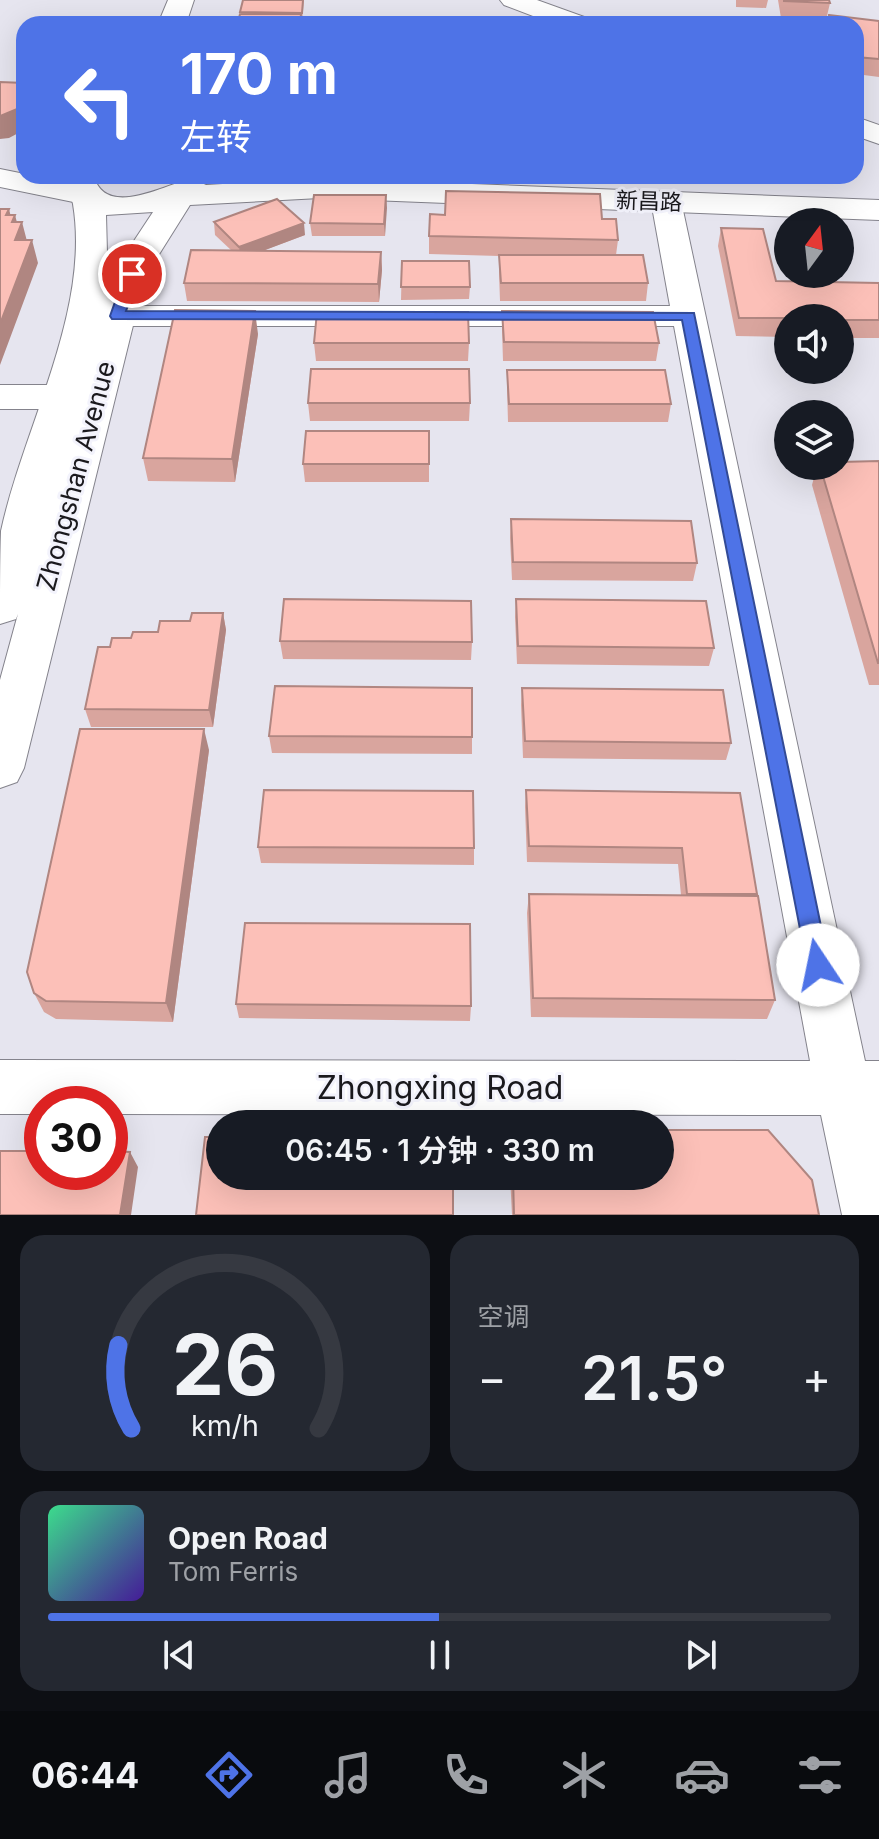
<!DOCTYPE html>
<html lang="zh">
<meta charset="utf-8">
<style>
:root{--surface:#171b24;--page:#242831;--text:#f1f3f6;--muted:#9ea1a6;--line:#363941;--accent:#4e73e7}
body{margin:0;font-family:Inter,"Noto Sans SC",sans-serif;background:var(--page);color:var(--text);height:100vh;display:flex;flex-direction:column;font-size:30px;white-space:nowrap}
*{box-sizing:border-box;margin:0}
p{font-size:26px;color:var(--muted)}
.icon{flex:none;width:44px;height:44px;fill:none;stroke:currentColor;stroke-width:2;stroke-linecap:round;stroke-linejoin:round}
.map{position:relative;height:1215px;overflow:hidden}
.panel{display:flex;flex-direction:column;gap:20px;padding:20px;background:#0d0f14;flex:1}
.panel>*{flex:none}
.guide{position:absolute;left:16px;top:16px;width:848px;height:168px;border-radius:24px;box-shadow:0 8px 32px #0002;background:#4e73e7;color:#fff;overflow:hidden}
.needle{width:52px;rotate:15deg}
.buttons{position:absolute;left:774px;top:208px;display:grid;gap:16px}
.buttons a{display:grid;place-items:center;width:80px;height:80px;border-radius:50%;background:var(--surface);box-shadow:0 8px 32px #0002;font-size:40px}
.speed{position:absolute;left:24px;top:1086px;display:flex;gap:16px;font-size:40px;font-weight:700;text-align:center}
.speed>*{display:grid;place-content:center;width:104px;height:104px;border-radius:50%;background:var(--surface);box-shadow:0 8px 32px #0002;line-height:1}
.speed .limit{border:12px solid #d22;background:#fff;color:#111}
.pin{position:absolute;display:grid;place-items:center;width:68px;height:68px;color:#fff;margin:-34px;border:4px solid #fff;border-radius:50%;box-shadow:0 2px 8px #0007}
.me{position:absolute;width:88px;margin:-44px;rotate:349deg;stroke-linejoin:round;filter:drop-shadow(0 0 6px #0008)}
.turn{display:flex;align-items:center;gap:28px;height:168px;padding:0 32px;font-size:36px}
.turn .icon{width:104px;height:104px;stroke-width:2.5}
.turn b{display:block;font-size:56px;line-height:68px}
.big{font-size:60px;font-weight:600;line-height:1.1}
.panel .tile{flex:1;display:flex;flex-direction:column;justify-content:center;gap:12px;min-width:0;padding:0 28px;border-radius:24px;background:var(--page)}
.panel .dial{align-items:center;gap:0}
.dial svg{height:208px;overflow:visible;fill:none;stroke:var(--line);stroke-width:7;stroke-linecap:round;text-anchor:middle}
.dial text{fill:var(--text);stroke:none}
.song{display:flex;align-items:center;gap:24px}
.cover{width:96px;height:96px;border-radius:12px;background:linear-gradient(135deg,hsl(150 70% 55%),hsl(260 70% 35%))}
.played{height:8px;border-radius:4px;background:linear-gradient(90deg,var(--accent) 50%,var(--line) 50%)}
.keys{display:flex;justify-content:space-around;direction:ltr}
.heat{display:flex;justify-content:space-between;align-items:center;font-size:44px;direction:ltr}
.panel .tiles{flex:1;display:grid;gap:20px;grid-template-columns:1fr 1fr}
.tile:last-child{grid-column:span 2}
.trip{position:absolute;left:206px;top:1110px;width:468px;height:80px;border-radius:40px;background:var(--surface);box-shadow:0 8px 32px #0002;font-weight:600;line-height:80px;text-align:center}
.tab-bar{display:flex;height:128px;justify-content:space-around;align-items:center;background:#090b0e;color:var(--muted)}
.tab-bar .icon{width:56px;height:56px}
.tab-bar .on{color:var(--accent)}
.tab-bar b{font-size:36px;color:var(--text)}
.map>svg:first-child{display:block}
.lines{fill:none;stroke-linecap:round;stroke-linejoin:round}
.minor-casing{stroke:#84838c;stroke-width:2}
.major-casing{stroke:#84838c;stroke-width:2}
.minor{fill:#fff;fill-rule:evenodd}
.major{fill:#fff;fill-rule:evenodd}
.wall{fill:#d9a59e}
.shaded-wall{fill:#b08681}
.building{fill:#fcc0b8;stroke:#b08681;stroke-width:2}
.route{fill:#4e73e7;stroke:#334b96;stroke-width:2}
.labels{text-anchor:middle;stroke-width:6;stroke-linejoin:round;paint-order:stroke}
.far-street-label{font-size:22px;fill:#1a191d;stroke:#f3f3fc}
.street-label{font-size:26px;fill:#1a191d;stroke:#f3f3fc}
.near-street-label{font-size:32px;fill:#1a191d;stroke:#f3f3fc}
</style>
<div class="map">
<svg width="879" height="1215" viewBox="0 0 879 1215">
<rect width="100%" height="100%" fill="#e6e5ef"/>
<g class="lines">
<!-- minor casing -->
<g class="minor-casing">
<path id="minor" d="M500,0H537L587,18L591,24H554L504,5Z
M856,117L879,125V144L856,136Z
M0,169L99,189L103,196L99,203L88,205L0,187Z
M666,192L677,194L681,201L865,1061H879V1215H842L821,1115L110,1114V1104H42V1114H0V1060L810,1061L674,326H118L106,323L101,316L106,309L118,306H670L651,201L655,194Z
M0,385H60L73,389L78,397L73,405L60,409H0Z"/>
</g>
<!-- major casing -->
<g class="major-casing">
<path id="major" d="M168,0H194L186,24H158Z
M62,176H94C105,219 165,185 192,178L206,185L320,178L879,200V220L320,198L190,205L158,256L141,293L24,768L17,782L0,788V680L18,614L16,619L0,624C0,595 0,560 1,531C23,428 91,311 73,204C71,195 65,186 62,176ZM153,212L124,256L108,291L106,215Z"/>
</g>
<!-- minor -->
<use href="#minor" class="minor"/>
<!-- major -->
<use href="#major" class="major"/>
</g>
<!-- wall -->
<path class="wall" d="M243,0H304L302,22L368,24H239Z
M736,0H768L766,8L736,7Z
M778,0H829L830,3L826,20L781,18Z
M829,15L879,21V77L856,74V24H827Z
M386,195L385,236H312L310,223Z
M602,219L618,240L616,255L648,283L646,301H500L499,273V256L429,254V236Z
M214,222L305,235L262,251L381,252L382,270L379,302L187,301L184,283L232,251L215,235Z
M721,228L776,281L879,283V338H840V318H788V337L736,336L718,246Z
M402,261L470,287L469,299L401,300Z
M502,311L659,343L656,361H503L502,330Z
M258,334L235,482L148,481L143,458Z
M314,343H469L468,361H316Z
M507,370L671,404L668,422H508L507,388Z
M308,403H470L469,421H310Z
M429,431V482H305L303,464Z
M879,461V685H869L812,485L817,466H840Z
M511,519L697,563L693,581L512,580L510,538Z
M516,599L714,648L709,666L517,664L515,617Z
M223,613L226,630L213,727H91L85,709L110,647L131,638Z
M280,641L472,642L471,660L283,659Z
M522,688L731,743L726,760L523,758L521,705Z
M269,736L472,737V754L272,753Z
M209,750L173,1022L56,1019L44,1012L34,993Z
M526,790L740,793L756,896L775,1000L767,1019L531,1017L527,913L529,894L681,895L678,864L527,862L525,807Z
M258,847L474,848V865L261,863Z
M236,1004L471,1006L470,1021L239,1018Z
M510,1176H660L819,1215H512Z"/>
<!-- shaded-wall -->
<path class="shaded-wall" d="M24,104V130L9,138L0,139V116Z
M386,195L387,208L385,236L384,224Z
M9,209L12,221L15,215L19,230L22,222L28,245L15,240L6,215Z
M304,223L305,235L241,259L239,247Z
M32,240L38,263L0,365V324Z
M381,252L382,270L379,302L378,284Z
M255,311L258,334L235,482L232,459Z
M223,613L226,630L213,727L209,710Z
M204,729L209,750L173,1022L166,1003Z
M130,1152L138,1167L131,1215H120Z"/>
<!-- building -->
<path class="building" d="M243,0H303L302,13L240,12Z
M784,0H829L830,3L784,1Z
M240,14H301L300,22L242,20L241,22H238Z
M829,15L879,21V59L856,57V41H858L859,36H856V24H828Z
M242,20L368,24H240Z
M0,82L24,83V104L22,107L0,116Z
M446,191L600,194L602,219H616L618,240L429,236L430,214L445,215Z
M314,195H386L384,224L310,223Z
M277,199L304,223L239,247L214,222Z
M0,209H9L6,215H15L12,222H22L15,240H32L0,324Z
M721,228L763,229L776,281L879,283V320H840V318H739Z
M191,250L381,252L378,284L184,283Z
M499,255H643L648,283H501Z
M402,261H469L470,287H401Z
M175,310L255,311L232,459L143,458Z
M502,311L653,312L659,343L504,342Z
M317,312H468L469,343H314Z
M311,369H469L470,403H308Z
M507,370H665L671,404H509Z
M306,431H429V464H303Z
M879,461V663H878L820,466H840V462Z
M511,519L691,521L697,563L513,562Z
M284,599L471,601L472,642L280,641Z
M516,599L706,601L714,648L518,646Z
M192,613H223L209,710L85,709L98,647H110L112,638H131L133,632H158L160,621H190Z
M275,686L472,688V737L269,736Z
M522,688L723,690L731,743L525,741Z
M80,729H204L166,1003L46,1001L34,993L27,972Z
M264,790L473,791L474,848L258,847Z
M526,790L740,793L757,894H687L682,848L529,846Z
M529,894L758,896L775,1000L533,998Z
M245,923L470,924L471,1006L236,1004Z
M660,1130H768L812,1180L819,1215H514L513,1176H660Z
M205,1137H220V1176H453V1215H196Z
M0,1151H42V1172H110V1151L130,1152L120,1215H0Z"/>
<!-- route -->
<path class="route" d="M132,270L139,274L126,311L694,313L829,965L826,972L818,975L810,972L807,965L682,320L112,319L110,316L125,274Z"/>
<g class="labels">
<!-- far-street labels -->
<g class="far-street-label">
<text transform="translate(649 201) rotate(2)" y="8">新昌路</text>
</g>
<!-- street labels -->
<g class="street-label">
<text transform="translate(76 476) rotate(-75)" y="9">Zhongshan Avenue</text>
</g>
<!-- near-street labels -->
<g class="near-street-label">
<text x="440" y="1099">Zhongxing Road</text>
</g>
</g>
</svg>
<div class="buttons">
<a><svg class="needle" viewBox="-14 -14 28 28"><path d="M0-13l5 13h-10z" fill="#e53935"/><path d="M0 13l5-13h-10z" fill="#9ea1a6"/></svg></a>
<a><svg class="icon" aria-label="sound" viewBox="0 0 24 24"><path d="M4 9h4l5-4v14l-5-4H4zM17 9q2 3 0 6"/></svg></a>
<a><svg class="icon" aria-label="layers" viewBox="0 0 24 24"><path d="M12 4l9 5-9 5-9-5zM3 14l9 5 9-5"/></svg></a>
</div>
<div class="speed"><div class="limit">30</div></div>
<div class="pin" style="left:132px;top:274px;background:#d93025"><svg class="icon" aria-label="arrive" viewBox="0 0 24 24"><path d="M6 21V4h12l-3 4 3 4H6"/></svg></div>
<svg class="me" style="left:818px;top:965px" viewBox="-20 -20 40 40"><circle r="19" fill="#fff"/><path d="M0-13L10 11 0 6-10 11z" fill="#4e73e7"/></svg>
<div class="trip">06:45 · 1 分钟 · 330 m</div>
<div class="guide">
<div class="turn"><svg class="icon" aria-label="left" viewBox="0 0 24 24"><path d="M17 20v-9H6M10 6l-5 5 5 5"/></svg><div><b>170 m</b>左转</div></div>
</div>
</div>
<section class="panel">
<div class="tiles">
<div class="tile dial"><svg viewBox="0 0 100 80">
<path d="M14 69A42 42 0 1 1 86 69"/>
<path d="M14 69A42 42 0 0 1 9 37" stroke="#4e73e7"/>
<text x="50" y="56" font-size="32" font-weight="700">26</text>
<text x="50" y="72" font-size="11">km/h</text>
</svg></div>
<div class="tile"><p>空调</p>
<div class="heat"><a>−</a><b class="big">21.5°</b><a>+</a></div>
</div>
<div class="tile">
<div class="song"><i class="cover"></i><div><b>Open Road</b><p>Tom Ferris</p></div></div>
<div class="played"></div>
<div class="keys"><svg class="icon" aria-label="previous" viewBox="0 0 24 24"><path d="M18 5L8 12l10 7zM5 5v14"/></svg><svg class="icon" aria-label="pause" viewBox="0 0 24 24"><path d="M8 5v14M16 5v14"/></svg><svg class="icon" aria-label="next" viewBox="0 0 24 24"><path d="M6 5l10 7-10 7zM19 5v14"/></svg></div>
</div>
</div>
</section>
<nav class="tab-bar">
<b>06:44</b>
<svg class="icon on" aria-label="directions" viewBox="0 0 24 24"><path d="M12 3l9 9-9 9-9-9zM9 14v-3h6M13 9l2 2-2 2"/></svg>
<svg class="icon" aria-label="music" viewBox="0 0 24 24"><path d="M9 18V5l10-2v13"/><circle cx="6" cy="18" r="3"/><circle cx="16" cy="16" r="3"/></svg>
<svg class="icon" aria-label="phone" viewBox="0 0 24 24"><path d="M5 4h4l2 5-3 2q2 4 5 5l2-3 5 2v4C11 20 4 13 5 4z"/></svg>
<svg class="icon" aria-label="climate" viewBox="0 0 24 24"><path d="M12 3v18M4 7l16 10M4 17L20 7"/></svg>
<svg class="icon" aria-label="car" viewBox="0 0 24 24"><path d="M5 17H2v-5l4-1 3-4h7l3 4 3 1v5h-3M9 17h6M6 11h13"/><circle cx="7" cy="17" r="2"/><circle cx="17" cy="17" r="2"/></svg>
<svg class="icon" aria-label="filters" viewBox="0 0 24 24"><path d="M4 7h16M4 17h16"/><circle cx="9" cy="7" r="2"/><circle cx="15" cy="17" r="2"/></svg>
</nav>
